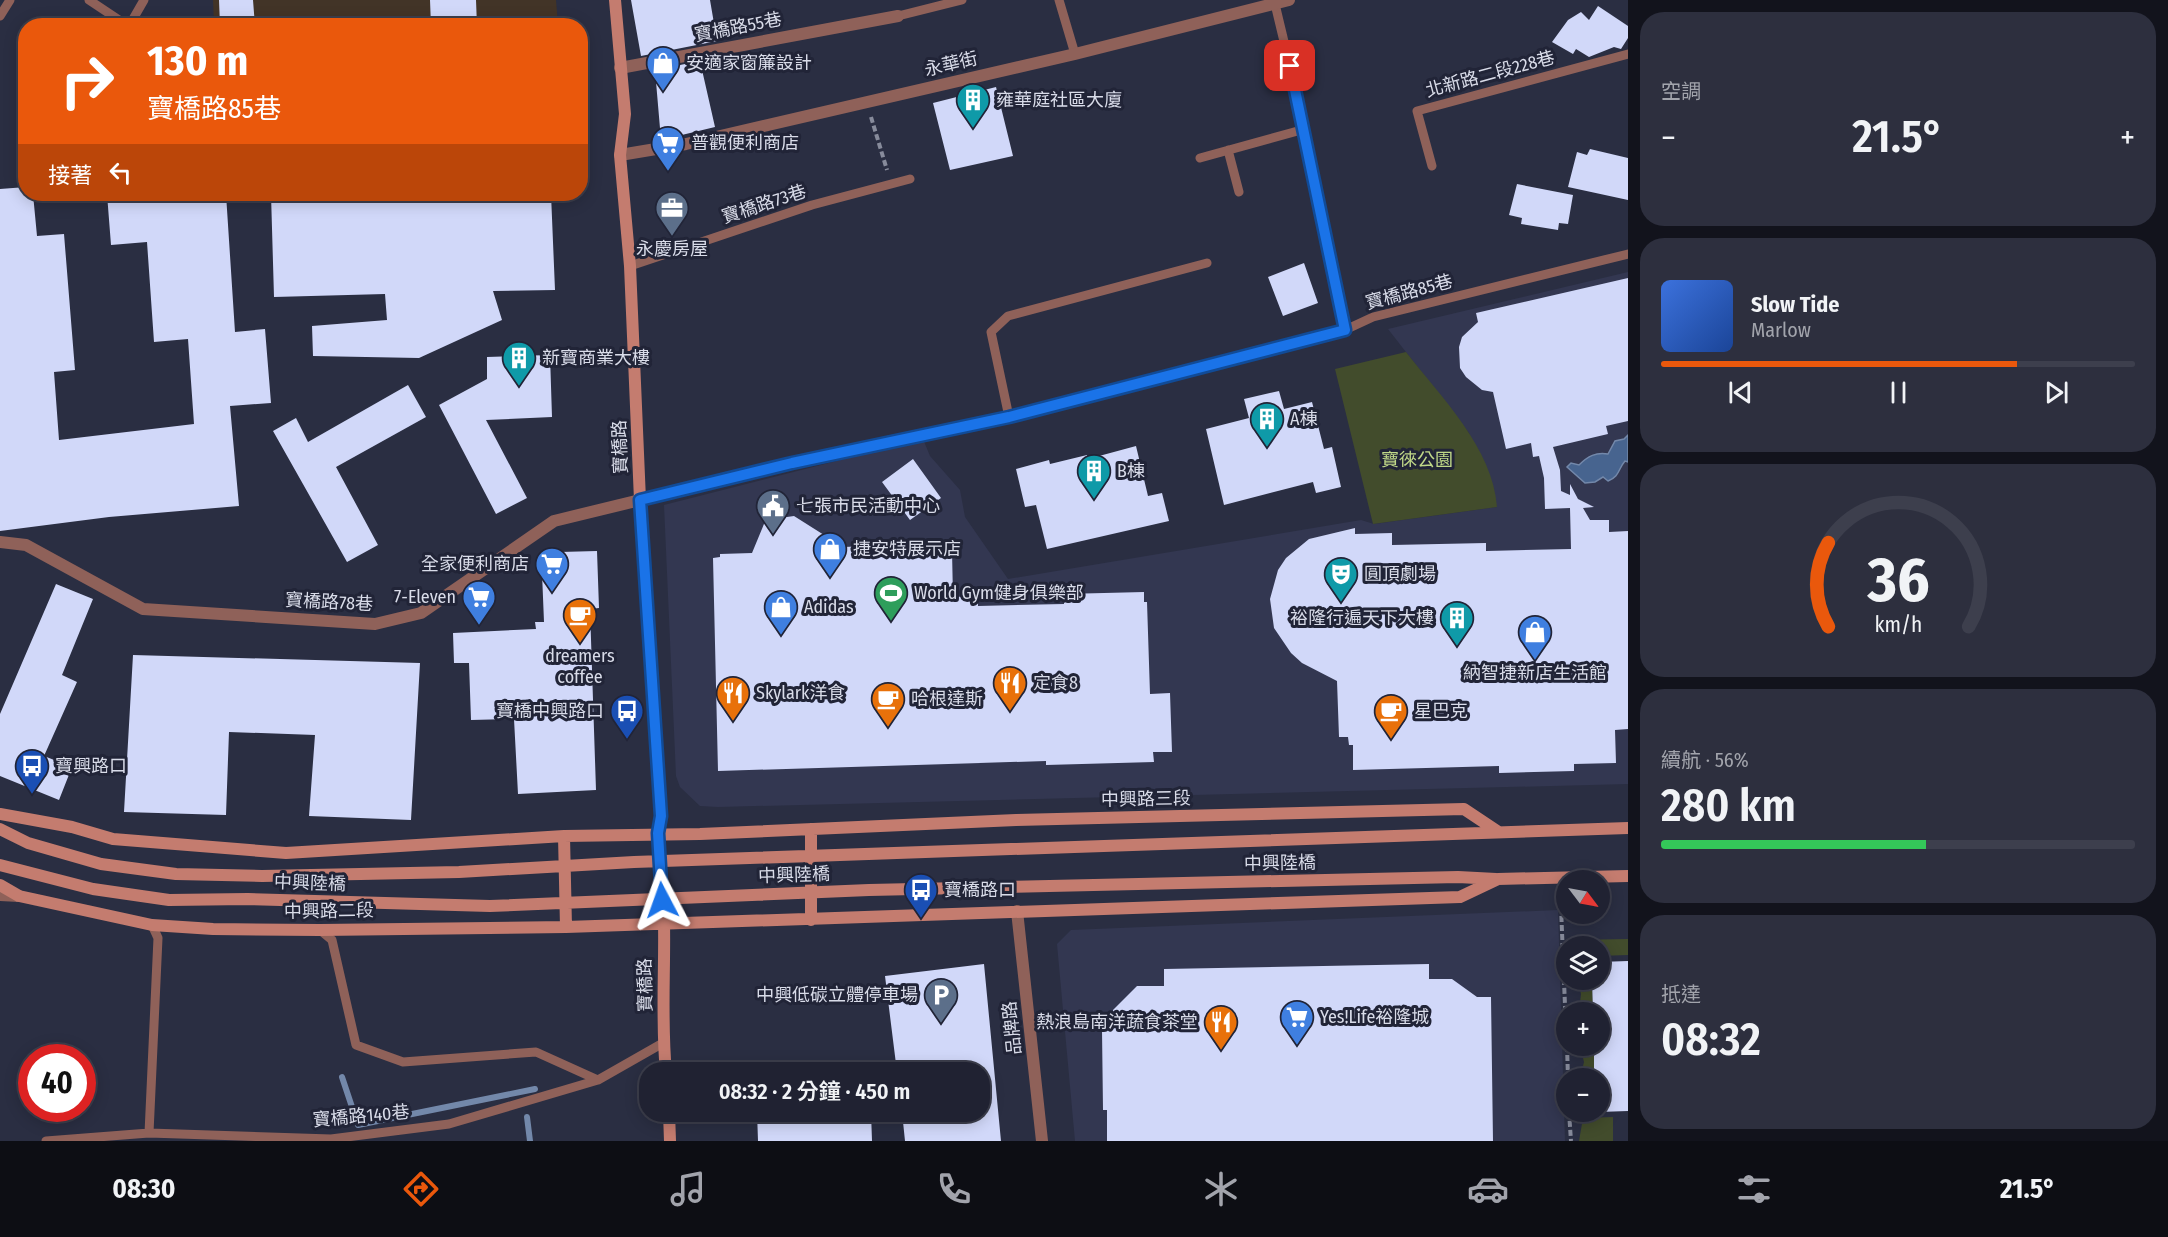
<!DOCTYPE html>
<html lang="zh-TW">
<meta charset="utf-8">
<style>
:root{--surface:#202232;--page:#2d2f3e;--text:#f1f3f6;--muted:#a2a4ac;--line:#3d3f4d;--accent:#ea580c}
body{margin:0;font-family:"Fira Sans Condensed","Noto Sans TC",sans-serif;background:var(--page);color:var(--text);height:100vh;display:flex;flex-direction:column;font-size:22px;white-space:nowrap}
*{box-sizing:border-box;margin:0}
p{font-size:20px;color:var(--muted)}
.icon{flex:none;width:33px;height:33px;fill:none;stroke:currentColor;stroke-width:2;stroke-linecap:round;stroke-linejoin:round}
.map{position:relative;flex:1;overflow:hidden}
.panel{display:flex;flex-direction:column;gap:12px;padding:12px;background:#12131c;width:540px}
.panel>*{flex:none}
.top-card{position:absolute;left:18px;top:18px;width:570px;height:183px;border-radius:24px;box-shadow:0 3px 15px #0003,0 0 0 2px var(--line);background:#ea580c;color:#fff;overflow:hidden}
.needle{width:39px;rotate:122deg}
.tools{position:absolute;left:1556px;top:870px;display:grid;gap:12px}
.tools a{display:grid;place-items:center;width:54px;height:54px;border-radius:50%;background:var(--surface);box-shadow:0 3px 15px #0003,0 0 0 2px var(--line);font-size:30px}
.speed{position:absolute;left:18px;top:1044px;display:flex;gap:12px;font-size:30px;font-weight:700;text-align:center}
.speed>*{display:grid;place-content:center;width:78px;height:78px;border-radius:50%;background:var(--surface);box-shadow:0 3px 15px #0003,0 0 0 2px var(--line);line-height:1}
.speed .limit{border:9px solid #d22;background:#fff;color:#111}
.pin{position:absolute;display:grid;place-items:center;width:51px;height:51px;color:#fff;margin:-26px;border-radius:12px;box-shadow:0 3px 9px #0006}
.me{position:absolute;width:66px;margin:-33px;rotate:356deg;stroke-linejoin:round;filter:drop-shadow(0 0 4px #0008)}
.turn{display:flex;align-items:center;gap:21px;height:126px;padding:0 30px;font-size:27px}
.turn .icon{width:78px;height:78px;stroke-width:2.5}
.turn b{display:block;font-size:42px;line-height:51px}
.then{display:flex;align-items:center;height:57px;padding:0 30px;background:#0003;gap:12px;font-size:22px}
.big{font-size:45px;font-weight:600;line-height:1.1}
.panel .card{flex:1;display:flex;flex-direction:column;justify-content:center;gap:9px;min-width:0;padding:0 21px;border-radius:24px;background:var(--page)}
.panel .dial{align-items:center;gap:0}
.dial svg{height:156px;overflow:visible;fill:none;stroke:var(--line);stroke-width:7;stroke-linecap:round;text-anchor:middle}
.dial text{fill:var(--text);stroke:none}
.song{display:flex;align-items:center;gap:18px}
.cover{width:72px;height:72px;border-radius:9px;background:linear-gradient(135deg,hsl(220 70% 55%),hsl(220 70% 35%))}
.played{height:6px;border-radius:3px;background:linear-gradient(90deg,var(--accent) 75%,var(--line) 75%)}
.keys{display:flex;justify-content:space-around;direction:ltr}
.heat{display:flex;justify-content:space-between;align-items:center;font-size:33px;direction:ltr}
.charge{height:9px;border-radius:4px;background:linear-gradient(90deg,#34c759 56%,var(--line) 0)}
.trip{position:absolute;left:639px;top:1062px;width:351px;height:60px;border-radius:24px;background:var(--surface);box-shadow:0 3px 15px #0003,0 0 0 2px var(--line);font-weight:600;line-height:60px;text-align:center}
.menu{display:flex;height:96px;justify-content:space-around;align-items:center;background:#0d0e14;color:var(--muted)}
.menu .icon{width:42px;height:42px}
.menu .active{color:var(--accent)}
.menu b{font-size:27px;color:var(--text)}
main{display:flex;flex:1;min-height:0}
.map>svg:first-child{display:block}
.built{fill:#333751}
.education{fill:#423427}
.green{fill:#424c2c}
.water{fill:#47648f;stroke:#7388aa;stroke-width:1.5}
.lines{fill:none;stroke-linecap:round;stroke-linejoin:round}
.stream{stroke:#7388aa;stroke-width:6}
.building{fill:#d1d8f9}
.path{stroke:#878b9b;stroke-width:4;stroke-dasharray:6 3;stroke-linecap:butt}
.lane{stroke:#8f6159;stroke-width:9}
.street{stroke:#8f6159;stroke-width:12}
.secondary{stroke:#c47c6f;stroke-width:12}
.route-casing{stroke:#114b97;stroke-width:15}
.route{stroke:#1a73e8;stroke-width:10}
.labels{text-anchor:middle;stroke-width:6;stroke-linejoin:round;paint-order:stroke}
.street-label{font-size:18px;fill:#d9dce9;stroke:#212437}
.poi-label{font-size:18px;fill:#d9dce9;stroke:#212437;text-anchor:start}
.park-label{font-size:18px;fill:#c0d888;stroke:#212437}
</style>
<main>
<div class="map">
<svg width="1628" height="1141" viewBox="0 0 1628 1141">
<rect width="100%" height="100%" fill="#2a2e42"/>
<!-- built -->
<path class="built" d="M1628,272V784L718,807L700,806L680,787L676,776L664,505L923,439L930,456L960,490L965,517L1008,579L1361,520L1374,524L1497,507L1469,433L1388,329Z
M1558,910L1565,1141H1075L1057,944L1071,930Z"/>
<!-- education -->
<path class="education" d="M213,0H556L558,25H214Z"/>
<!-- green -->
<path class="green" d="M1406,352C1441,397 1493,448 1497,507L1373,524L1335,369Z
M1628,939V955L1599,956V946H1574V940Z
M1578,980H1592L1593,1012H1579L1581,994Z
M1580,1046H1594V1078H1580L1584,1062Z
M1613,1117V1141H1579L1583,1118Z"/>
<!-- water -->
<path class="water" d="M1628,435V462L1625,461C1618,469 1620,476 1608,481L1603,477L1595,482L1585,483L1567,467L1571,463L1579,465C1588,456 1596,452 1608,454L1615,441L1624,439Z"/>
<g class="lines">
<!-- stream -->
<path class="stream" d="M342,1077L358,1125L535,1089
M527,1117L530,1141"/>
</g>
<!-- building -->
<path class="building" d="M219,0H253L255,26H220Z
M430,0H476L477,26H431Z
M631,0H710L717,41L641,56Z
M1598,6L1628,26V38L1621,49L1614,47L1589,57L1576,49L1573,54L1552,42L1568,20L1581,12L1589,20Z
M700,61L715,127L661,140L655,70Z
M996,87L1013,156L950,170L933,103Z
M1590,149L1628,158V200L1568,187L1577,152L1587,155Z
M1517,184L1573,195L1568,224L1559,223L1558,230L1521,224L1522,218L1509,215Z
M26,187V194H33L37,236L64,234L75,370L54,372L59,440L194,424L188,339L154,342L147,242L111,245L107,194H226L235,332L265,329L271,403L230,406L239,506L109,517L0,531V189Z
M271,194H551L555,290L493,291L502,320L419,358L313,356L312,326L387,320L385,294L274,297Z
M1304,263L1318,303L1283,316L1268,277Z
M1628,278V421L1606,426L1608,434L1553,447L1560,470L1561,491L1570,495V484L1578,499L1594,507L1583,508L1590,520H1609V532L1628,531V729L1615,730L1616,763L1574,764V771L1499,773V766L1353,770V745H1349L1348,737H1339L1337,681L1302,663L1291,653L1274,628L1270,599L1278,570L1286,558L1309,539L1355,528V534L1392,533V545L1486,543V551L1571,549L1570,508L1545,509L1544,478L1539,456L1533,457L1531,443L1506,449L1493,392L1482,390L1466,377L1460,368L1459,347L1462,337L1478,322L1476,313Z
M550,355L552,417L486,420L527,498L496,514L439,405L487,379V357Z
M408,385L426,417L336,467L378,545L347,562L273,431L296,418L308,442Z
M1279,391L1284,409L1312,402L1324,449L1332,447L1341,487L1316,493L1313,482L1224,505L1206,429L1249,418L1244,399Z
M1136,446L1148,496L1162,493L1169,521L1047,549L1036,505L1025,507L1016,469L1049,460L1050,464L1087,455L1088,459Z
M913,459L941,498L910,520L882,482Z
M771,507L787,517L794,516L843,547L923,544L924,552L952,551L953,597L978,596V606L1064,604V594L1144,592V602H1147L1150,694L1170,693L1172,752H1153L1154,762L1046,765V761L718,771L713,558L720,557V554L752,553Z
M597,551L599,608L590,609L596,790L518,794L514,719L471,720L469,663H454L453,633L536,629L535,622H544L542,573H561L560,552Z
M56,584L93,599L62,675L77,682L44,756L72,767L59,800L0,776V714Z
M133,655L420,663L411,820L309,816L315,735L229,732L226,815L124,812Z
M1628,961V1111L1599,1112V1078H1594V1046H1599V1012H1593L1592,980H1599V962Z
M984,964L1001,1141H905L902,1112H980V1072H897L885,976Z
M1429,964V979H1452L1477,997H1491L1493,1141H1107V1110H1103L1102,1030H1113V1010L1137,986H1164V969Z
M757,1112H871L872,1141H758Z"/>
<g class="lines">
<!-- path -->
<path class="path" d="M871,117L887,170
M1561,907L1566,1030
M1567,1046L1568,1078
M1569,1112L1571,1141"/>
<!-- lane -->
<path class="lane" d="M89,0L128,26
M1059,0L1075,54
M1275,4L1305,129L1345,330
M0,16L10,0
M898,16L962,0
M129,26L144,0
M23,93L26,94
M1228,150L1239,192
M1200,158L1305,129
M1432,166L1417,111L1628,54
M630,266L812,205L910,179
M1009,417L991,332L1008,316L1207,263
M640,500L792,463L1009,417L1345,330L1373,317L1628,254
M320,930L332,940L356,1045L403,1062L536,1052L598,1080
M149,1133L158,938L152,925
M46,1141L149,1133L331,1139L449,1124L598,1080L663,1043"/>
<!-- street -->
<path class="street" d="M620,68L898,16
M620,155L686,144L1075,54L1289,0
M0,542L26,545L143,609L375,624L421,613L554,521L640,500
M0,895L19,896
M1017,911L1042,1141"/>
<!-- secondary -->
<path class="secondary" d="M615,0L625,114L620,155L630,266L640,500L661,816C655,850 663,886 664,921C665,972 661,1022 666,1072
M0,814L72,827L113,839L286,853L564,836L700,834L1016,820L1464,809L1497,831
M0,829L28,843L101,864L176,874L262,876L459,872L634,862L1628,828
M811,829V920
M564,836L566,927
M0,865L93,889L169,900L248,899L490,906L869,890L1458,877L1496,879
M0,885L19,896L152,925L213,929L320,930L566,927L1460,897L1498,879L1628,876
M669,1112L670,1141"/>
</g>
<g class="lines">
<!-- route casing -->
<g class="route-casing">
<path id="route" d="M662,900L658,833L661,816L640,500L792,463L1009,417L1345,330L1290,66"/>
</g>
<!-- route -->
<use href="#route" class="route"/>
</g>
<!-- icons -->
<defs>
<g id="shop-pin" transform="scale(1.725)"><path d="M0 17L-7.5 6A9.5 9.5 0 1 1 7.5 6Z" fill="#3f7fe0" stroke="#212437"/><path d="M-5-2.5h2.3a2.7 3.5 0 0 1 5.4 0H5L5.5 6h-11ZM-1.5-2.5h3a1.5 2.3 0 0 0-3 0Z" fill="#fff"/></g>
<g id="building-pin" transform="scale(1.725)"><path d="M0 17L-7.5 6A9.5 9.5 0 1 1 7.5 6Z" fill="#0f9aa8" stroke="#212437"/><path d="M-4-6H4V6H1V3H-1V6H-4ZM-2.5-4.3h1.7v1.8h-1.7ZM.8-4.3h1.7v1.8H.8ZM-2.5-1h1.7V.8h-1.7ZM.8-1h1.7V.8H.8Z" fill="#fff"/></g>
<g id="supermarket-pin" transform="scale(1.725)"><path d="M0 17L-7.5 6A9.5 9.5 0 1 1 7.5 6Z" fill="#3f7fe0" stroke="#212437"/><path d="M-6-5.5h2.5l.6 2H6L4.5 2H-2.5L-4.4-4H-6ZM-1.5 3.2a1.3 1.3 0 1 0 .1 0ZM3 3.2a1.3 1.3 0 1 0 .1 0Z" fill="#fff"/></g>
<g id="office-pin" transform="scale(1.725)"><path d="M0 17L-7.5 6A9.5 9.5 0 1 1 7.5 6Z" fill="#5c6f8a" stroke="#212437"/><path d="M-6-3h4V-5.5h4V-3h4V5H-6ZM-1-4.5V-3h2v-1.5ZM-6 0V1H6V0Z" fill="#fff"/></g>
<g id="civic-pin" transform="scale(1.725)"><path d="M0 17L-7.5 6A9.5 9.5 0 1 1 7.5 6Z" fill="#5c6f8a" stroke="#212437"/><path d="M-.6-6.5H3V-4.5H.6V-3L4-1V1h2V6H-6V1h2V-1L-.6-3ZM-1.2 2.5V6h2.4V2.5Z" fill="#fff"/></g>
<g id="theatre-pin" transform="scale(1.725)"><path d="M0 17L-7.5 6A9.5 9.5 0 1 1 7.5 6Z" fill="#0f9aa8" stroke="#212437"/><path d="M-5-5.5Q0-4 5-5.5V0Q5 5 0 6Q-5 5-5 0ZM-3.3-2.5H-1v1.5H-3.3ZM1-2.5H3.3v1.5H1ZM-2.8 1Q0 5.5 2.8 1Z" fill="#fff"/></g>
<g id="stadium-pin" transform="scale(1.725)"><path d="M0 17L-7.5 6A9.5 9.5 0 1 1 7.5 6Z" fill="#2e9e5b" stroke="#212437"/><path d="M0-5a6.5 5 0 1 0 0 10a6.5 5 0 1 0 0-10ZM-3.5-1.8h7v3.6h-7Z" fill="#fff"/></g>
<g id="cafe-pin" transform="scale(1.725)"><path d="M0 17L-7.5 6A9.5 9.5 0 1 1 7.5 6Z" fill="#e8710a" stroke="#212437"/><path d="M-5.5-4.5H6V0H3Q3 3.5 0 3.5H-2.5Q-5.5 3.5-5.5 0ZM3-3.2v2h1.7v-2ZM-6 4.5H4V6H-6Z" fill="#fff"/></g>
<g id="restaurant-pin" transform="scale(1.725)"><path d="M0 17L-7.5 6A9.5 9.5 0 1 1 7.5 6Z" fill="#e8710a" stroke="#212437"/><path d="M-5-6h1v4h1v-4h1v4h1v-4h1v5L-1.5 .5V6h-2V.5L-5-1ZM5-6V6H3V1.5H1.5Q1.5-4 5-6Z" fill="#fff"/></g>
<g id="bus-pin" transform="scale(1.725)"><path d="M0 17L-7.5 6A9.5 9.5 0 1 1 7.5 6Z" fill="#1a4fb4" stroke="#212437"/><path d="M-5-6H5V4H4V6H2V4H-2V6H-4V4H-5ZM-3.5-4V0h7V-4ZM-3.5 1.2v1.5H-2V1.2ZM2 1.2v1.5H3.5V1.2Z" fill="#fff"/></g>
<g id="parking-pin" transform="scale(1.725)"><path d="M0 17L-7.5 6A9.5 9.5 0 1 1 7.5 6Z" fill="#5c6f8a" stroke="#212437"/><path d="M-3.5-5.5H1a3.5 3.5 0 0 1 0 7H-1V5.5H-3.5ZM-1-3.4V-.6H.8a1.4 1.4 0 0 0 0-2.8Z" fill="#fff"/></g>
</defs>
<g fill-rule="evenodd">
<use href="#shop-pin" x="663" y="63"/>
<use href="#building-pin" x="973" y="100"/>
<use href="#supermarket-pin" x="668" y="143"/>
<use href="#office-pin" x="672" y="208"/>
<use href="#building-pin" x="519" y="358"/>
<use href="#building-pin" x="1267" y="419"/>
<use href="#building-pin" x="1094" y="471"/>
<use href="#civic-pin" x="773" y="506"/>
<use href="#shop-pin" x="830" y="549"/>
<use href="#supermarket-pin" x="552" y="564"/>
<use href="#theatre-pin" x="1341" y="574"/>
<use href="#stadium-pin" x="891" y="593"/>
<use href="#supermarket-pin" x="479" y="597"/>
<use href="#shop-pin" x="781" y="607"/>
<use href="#cafe-pin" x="580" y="615"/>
<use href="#building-pin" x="1457" y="618"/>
<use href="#shop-pin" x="1535" y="632"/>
<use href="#restaurant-pin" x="1010" y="683"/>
<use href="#restaurant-pin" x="733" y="693"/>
<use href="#cafe-pin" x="888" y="699"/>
<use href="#bus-pin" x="627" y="711"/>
<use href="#cafe-pin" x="1391" y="711"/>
<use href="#bus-pin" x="32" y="766"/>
<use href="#bus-pin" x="921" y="890"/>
<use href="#parking-pin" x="941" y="995"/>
<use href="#supermarket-pin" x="1297" y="1017"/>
<use href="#restaurant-pin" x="1221" y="1022"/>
</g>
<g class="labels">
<!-- street labels -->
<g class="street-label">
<text transform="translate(738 27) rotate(-11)" y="6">寶橋路55巷</text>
<text transform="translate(951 64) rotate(-13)" y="6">永華街</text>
<text transform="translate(1490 74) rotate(-15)" y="6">北新路二段228巷</text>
<text transform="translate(764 204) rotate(-18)" y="6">寶橋路73巷</text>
<text transform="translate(1409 292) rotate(-15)" y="6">寶橋路85巷</text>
<text transform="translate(620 447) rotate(-92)" y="6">寶橋路</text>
<text transform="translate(329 602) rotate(3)" y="6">寶橋路78巷</text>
<text transform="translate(1146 799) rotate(-1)" y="6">中興路三段</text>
<text transform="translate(1280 863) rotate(-1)" y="6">中興陸橋</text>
<text transform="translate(794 875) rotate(-2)" y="6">中興陸橋</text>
<text transform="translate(310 883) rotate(2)" y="6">中興陸橋</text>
<text transform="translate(329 911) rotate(-1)" y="6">中興路二段</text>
<text transform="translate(645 985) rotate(-91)" y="6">寶橋路</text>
<text transform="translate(1012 1028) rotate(-96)" y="6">品牌路</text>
<text transform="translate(361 1116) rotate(-5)" y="6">寶橋路140巷</text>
</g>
<!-- poi labels -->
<g class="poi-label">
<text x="686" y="69">安適家窗簾設計</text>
<text x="996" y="106">雍華庭社區大廈</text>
<text x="691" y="149">普觀便利商店</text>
<text x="672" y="255" text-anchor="middle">永慶房屋</text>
<text x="542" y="364">新寶商業大樓</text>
<text x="1290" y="425">A棟</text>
<text x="1117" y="477">B棟</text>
<text x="796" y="512">七張市民活動中心</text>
<text x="853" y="555">捷安特展示店</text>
<text x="529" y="570" text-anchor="end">全家便利商店</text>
<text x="1364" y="580">圓頂劇場</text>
<text x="914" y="599">World Gym健身俱樂部</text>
<text x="456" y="603" text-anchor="end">7-Eleven</text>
<text x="804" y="613">Adidas</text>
<text x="1434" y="624" text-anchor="end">裕隆行遍天下大樓</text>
<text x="580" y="662" text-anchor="middle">dreamers<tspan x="580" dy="21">coffee</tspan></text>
<text x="1535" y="679" text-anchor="middle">納智捷新店生活館</text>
<text x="1033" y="689">定食8</text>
<text x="756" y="699">Skylark洋食</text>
<text x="911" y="705">哈根達斯</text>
<text x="604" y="717" text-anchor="end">寶橋中興路口</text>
<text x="1414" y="717">星巴克</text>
<text x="55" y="772">寶興路口</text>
<text x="944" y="896">寶橋路口</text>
<text x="918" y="1001" text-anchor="end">中興低碳立體停車場</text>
<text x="1320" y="1023">Yes!Life裕隆城</text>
<text x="1198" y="1028" text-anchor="end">熱浪島南洋蔬食茶堂</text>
</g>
<!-- park labels -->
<g class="park-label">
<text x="1417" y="466">寶徠公園</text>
</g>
</g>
</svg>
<div class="tools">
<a><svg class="needle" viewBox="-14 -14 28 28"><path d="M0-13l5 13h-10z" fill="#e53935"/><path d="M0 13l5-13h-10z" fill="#a2a4ac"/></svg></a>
<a><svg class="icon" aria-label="layers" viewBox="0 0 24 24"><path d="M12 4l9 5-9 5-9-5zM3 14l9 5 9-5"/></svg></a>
<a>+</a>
<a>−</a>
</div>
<div class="speed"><div class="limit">40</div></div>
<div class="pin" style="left:1290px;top:66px;background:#d93025"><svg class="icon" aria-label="arrive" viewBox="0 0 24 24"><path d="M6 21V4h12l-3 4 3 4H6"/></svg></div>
<svg class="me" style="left:662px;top:900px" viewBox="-20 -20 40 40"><path d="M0-17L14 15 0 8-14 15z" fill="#1a73e8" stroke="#fff" stroke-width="4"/></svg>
<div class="trip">08:32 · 2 分鐘 · 450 m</div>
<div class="top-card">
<div class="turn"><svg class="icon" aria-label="right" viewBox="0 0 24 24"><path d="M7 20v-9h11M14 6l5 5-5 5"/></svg><div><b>130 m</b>寶橋路85巷</div></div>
<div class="then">接著<svg class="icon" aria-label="left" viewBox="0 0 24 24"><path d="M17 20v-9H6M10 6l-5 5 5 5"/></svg></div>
</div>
</div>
<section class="panel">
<div class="card"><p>空調</p>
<div class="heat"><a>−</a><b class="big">21.5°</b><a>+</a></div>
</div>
<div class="card">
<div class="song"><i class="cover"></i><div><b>Slow Tide</b><p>Marlow</p></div></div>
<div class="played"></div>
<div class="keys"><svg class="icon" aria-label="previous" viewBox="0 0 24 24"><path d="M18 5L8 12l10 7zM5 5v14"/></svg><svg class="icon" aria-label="pause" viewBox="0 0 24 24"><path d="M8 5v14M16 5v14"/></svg><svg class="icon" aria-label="next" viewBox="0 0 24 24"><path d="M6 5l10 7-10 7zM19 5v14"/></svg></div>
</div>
<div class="card dial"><svg viewBox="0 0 100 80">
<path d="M14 69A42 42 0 1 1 86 69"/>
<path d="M14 69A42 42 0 0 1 14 26" stroke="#ea580c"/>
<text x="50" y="56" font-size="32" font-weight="700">36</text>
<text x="50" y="72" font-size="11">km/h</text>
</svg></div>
<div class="card"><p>續航 · 56%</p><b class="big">280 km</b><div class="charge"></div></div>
<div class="card"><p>抵達</p><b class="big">08:32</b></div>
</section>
</main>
<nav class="menu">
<b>08:30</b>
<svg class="icon active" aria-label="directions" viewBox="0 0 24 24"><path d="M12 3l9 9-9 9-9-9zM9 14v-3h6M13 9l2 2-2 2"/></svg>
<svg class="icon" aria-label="music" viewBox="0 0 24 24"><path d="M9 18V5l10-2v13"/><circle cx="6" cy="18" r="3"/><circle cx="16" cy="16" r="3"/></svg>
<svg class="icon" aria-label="phone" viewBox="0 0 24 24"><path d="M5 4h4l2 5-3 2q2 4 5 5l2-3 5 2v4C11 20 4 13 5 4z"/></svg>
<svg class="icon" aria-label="climate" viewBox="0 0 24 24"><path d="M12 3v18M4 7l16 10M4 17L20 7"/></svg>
<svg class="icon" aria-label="car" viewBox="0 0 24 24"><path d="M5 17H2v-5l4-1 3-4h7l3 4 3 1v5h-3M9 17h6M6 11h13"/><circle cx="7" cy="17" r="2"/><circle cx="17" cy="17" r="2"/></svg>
<svg class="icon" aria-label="filters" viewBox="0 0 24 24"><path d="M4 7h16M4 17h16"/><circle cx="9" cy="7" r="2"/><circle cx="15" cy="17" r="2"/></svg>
<b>21.5°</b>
</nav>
